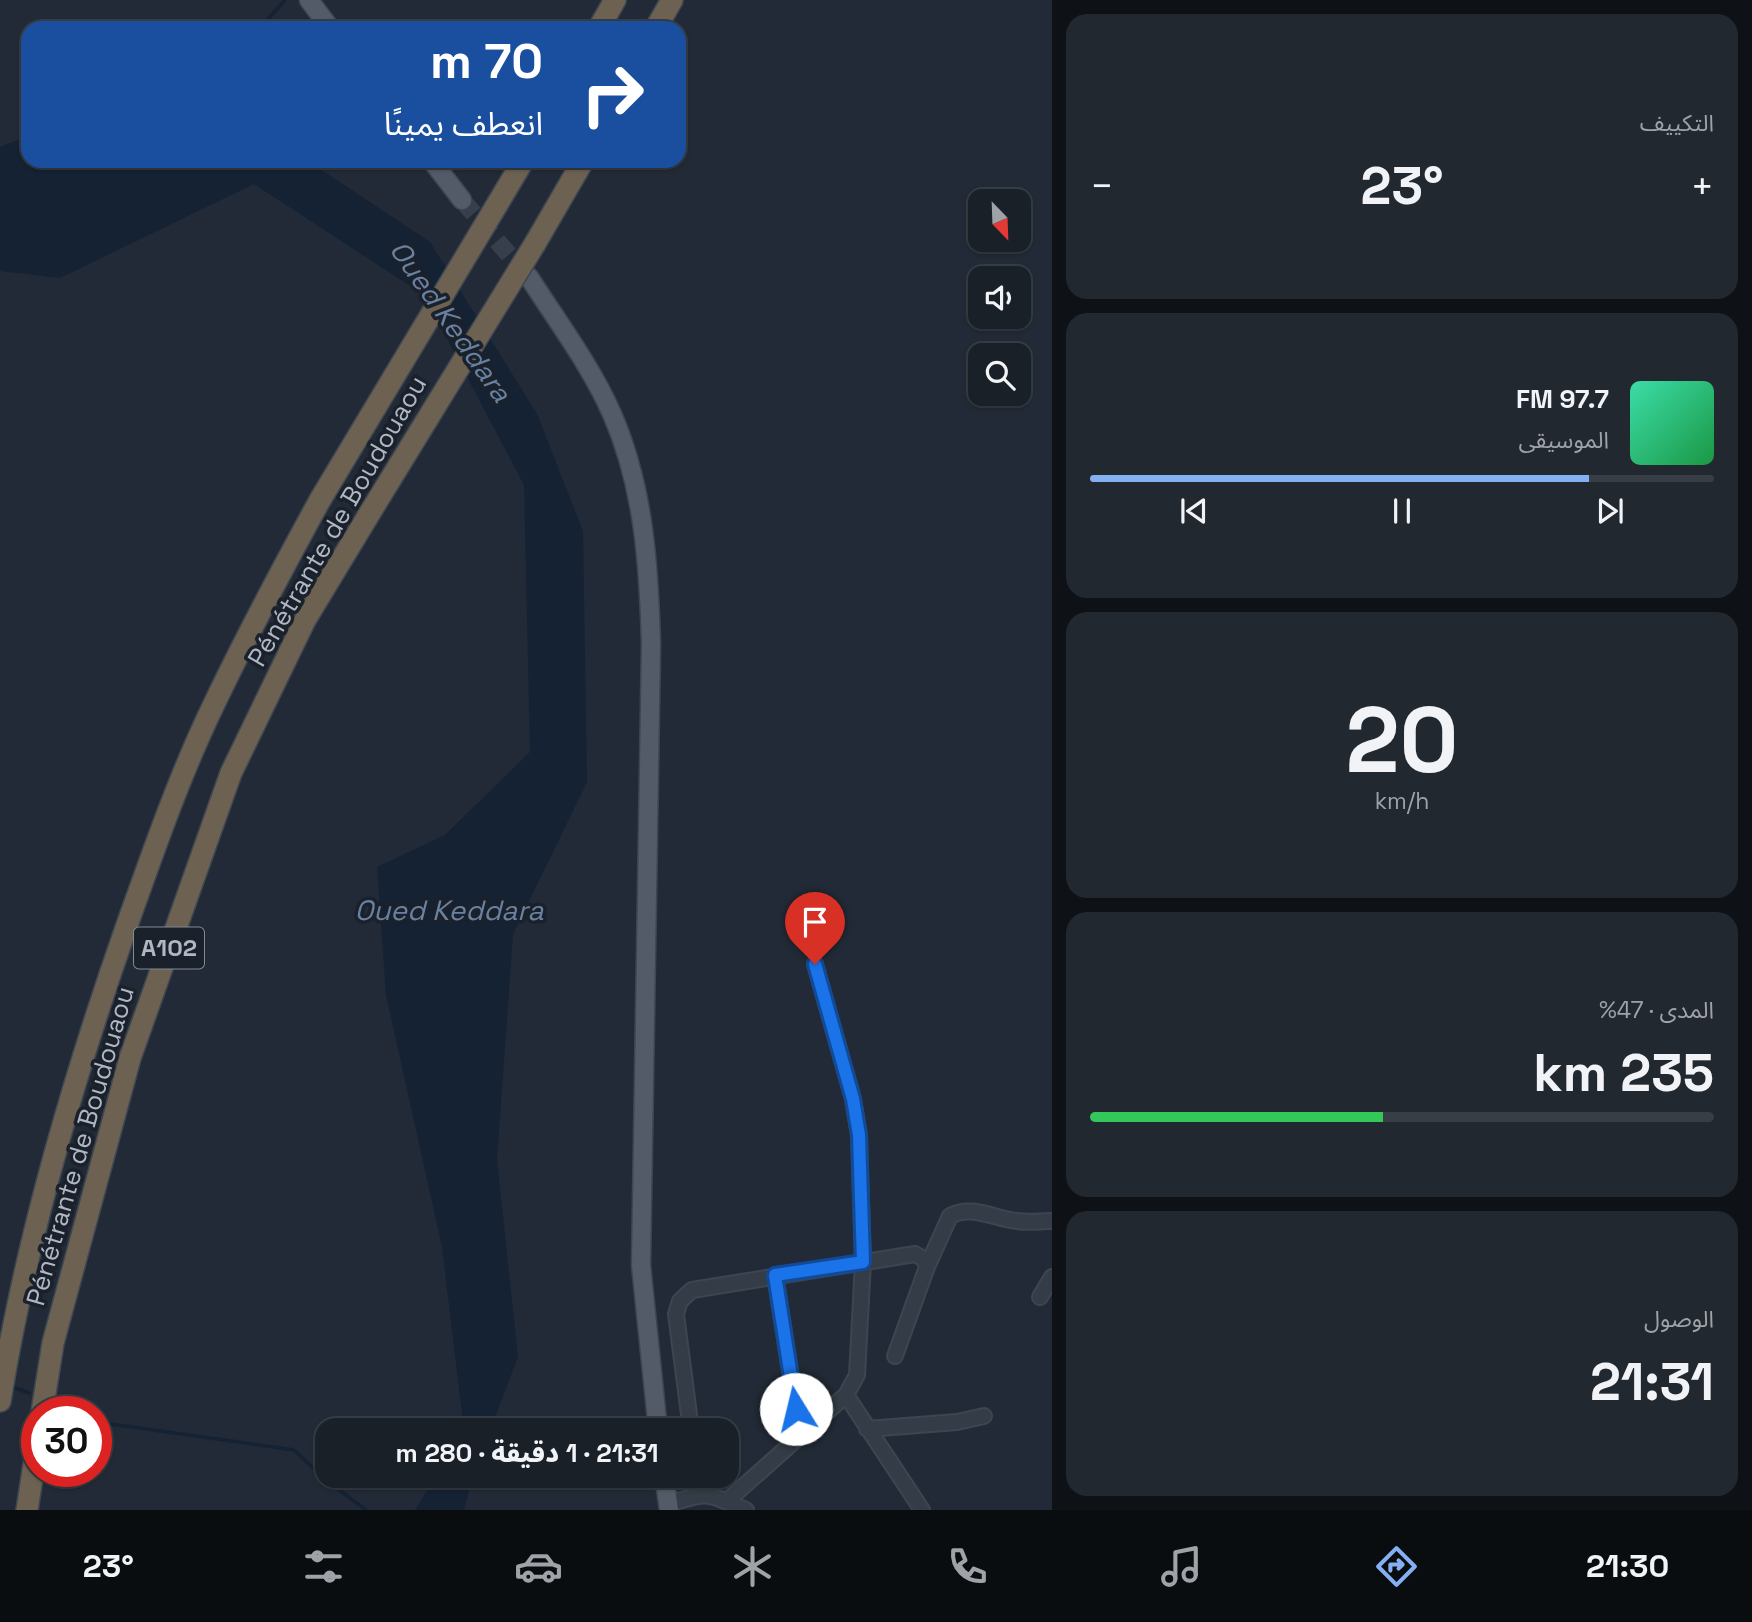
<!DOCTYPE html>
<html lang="ar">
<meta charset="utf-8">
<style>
:root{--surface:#192028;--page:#222830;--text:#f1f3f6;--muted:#9fa3a8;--line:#373e45;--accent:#84aff3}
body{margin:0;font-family:"Space Grotesk","Noto Sans Arabic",sans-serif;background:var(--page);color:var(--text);direction:rtl;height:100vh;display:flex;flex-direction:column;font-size:26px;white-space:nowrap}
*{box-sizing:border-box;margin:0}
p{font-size:23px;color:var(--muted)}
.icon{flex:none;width:38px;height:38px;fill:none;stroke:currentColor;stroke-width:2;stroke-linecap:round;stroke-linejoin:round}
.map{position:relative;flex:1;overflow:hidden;direction:ltr}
.side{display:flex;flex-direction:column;gap:14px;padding:14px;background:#0e1216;width:700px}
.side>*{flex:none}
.top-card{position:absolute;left:21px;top:21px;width:665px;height:147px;border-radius:21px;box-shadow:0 2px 5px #0004,0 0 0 2px var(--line);direction:rtl;background:#1a4fa0;color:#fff;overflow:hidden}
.needle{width:46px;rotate:157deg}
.controls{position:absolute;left:968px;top:189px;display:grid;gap:14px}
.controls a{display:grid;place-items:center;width:63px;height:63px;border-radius:14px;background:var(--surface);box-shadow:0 2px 5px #0004,0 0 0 2px var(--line);font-size:35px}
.speed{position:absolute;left:21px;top:1396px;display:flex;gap:14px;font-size:35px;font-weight:700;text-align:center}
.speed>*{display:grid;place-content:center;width:91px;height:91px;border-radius:50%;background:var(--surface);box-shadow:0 2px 5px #0004,0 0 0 2px var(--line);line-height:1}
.speed .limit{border:10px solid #d22;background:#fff;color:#111}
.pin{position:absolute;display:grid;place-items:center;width:60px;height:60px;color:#fff;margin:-72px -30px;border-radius:50% 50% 50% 0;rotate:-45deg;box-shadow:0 0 7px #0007}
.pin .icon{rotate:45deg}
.me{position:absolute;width:77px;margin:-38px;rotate:351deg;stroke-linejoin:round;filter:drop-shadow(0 0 5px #0008)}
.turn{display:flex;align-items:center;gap:24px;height:147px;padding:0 28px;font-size:32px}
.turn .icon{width:91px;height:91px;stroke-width:2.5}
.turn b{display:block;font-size:49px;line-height:60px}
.big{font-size:52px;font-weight:800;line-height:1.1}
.side .card{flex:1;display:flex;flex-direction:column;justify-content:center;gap:10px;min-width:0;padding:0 24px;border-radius:21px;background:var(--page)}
.side .dial{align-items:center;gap:0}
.dial b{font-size:91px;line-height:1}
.song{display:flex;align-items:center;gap:21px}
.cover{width:84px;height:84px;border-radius:10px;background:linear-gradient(135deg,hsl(160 70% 55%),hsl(140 70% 35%))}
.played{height:7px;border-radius:4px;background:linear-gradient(90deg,var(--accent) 80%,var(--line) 80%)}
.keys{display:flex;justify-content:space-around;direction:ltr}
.heat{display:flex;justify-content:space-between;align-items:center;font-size:38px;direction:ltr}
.charge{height:10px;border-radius:5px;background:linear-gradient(90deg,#34c759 47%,var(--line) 0)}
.trip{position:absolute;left:315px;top:1418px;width:424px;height:70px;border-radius:21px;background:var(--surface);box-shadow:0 2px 5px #0004,0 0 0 2px var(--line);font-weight:800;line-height:70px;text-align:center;direction:rtl}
.tab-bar{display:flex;height:112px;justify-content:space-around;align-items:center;background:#0a0d10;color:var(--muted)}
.tab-bar .icon{width:49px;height:49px}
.tab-bar .active{color:var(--accent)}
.tab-bar b{font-size:32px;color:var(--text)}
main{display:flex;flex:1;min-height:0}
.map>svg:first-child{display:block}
.water{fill:#152233}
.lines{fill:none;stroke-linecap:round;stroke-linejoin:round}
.stream{stroke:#152233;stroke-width:3.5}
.major-tunnel{stroke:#363f4b;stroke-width:18;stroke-dasharray:18 9;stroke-linecap:butt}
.minor-casing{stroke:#3e4551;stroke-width:18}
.major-casing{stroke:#3e4551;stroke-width:21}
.highway-casing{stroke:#3f4752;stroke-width:24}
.minor{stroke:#343c47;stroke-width:14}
.major{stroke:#525b67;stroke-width:18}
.highway{stroke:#6d6252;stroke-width:21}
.highway-bridge-casing{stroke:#3f4752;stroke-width:24;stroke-linecap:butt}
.highway-bridge{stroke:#6d6252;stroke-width:21}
.route-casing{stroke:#114b97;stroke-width:18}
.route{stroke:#1a73e8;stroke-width:12}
.labels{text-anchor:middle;stroke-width:7;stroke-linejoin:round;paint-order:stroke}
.shield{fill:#1a212b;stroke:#828a96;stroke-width:2}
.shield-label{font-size:24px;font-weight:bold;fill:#afb7c4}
.street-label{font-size:26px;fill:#afb7c4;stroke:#1a212b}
.water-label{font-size:28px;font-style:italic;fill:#6981a2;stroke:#1a212b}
</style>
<main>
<section class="side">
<div class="card"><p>التكييف</p>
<div class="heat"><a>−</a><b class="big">23°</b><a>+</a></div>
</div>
<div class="card">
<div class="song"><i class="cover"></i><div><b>97.7 FM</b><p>الموسيقى</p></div></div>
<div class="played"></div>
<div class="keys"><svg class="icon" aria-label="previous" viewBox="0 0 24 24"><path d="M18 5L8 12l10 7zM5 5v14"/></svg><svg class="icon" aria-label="pause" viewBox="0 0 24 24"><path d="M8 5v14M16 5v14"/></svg><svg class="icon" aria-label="next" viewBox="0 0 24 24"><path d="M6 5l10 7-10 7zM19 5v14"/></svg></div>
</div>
<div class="card dial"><b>20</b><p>km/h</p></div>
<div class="card"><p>المدى · 47%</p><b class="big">235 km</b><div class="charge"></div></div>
<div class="card"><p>الوصول</p><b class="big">21:31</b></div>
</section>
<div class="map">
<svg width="1052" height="1510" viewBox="0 0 1052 1510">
<rect width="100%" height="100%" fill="#212a36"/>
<!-- water -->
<path class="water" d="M28,136V161H308L430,242L537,414L583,531L587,782L513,934L497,1160L518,1357L490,1430H464L442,1247L386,995L377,867L445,835L530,752L524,485L424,295L254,184L60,278L0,271V147Z
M437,1475H473L464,1510H415Z"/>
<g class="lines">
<!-- stream -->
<path class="stream" d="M260,28L285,0
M13,1387L29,1393
M54,1402L80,1412
M96,1418L111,1424L294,1450L327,1481L366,1510"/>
<!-- major-tunnel -->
<path class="major-tunnel" d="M462,200L528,277"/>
<!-- minor casing -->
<g class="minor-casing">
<path id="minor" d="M927,1267L950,1216C971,1204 995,1219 1017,1221C1029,1223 1041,1221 1052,1221
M775,1275L800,1435
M1040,1297L1052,1277
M846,1395L922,1510
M867,1429L957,1422L984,1416
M691,1430L676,1314L680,1301L692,1290L915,1254L924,1259L927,1267L895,1356
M697,1475L699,1495
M727,1501L846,1395L857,1375L863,1262L859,1135L853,1099L815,964
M668,1504C712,1491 705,1493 746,1510"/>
</g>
<!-- major casing -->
<g class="major-casing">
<path id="major" d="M309,0L330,28
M432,161L462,200
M529,277C557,321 591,366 612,414C644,487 649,567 651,645L641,1265L658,1430
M664,1475L669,1510"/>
</g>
<!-- highway casing -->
<g class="highway-casing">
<path id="highway" d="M599,28L615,0
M656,28L672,0
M498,203L523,161
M536,242L583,161
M0,1401C26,1240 72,1082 126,928C151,858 175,788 206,721C241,646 280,573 320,500
M42,1412L53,1343L130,1058L231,773L305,620L371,511
M27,1510L37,1445"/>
</g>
<!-- minor -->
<use href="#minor" class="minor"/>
<!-- major -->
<use href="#major" class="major"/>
<!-- highway -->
<use href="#highway" class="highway"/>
<!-- highway-bridge casing -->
<g class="highway-bridge-casing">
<path id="highway-bridge" d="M320,500L498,203
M371,511L536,242"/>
</g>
<!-- highway-bridge -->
<use href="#highway-bridge" class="highway-bridge"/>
</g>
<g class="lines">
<!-- route casing -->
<g class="route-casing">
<path id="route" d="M796,1409L775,1275L863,1262L859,1135L853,1099L815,964"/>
</g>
<!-- route -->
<use href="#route" class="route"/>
</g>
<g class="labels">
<!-- shield labels -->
<rect class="shield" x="134" y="927.5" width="70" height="41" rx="5"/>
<g class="shield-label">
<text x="169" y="956">A102</text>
</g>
<!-- street labels -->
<g class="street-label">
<text transform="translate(337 521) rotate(-60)" y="9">Pénétrante de Boudouaou</text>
<text transform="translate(80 1146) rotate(-74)" y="9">Pénétrante de Boudouaou</text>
</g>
<!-- water labels -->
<g class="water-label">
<text transform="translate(451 321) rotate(55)" y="10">Oued Keddara</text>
<text x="449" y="920">Oued Keddara</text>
</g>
</g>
</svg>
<div class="controls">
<a><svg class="needle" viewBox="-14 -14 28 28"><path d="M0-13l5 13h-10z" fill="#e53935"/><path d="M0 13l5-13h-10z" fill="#9fa3a8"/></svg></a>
<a><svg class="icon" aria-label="sound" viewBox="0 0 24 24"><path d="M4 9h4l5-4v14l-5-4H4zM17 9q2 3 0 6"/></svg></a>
<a><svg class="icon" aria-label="search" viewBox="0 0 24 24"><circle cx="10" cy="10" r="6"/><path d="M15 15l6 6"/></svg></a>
</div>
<div class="speed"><div class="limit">30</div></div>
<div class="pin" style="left:815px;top:964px;background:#d93025"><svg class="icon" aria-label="arrive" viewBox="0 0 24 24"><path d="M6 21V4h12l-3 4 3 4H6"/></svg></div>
<svg class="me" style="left:796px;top:1409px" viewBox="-20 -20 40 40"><circle r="19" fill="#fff"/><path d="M0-13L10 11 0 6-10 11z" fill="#1a73e8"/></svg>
<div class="trip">21:31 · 1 دقيقة · 280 m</div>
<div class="top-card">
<div class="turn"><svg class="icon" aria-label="right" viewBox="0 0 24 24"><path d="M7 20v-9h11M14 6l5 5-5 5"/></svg><div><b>70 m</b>انعطف يمينًا</div></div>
</div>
</div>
</main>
<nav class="tab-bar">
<b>21:30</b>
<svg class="icon active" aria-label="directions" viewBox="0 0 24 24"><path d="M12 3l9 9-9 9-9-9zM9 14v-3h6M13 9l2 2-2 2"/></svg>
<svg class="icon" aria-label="music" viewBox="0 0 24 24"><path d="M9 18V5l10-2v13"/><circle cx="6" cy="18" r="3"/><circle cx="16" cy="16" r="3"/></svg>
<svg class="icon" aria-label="phone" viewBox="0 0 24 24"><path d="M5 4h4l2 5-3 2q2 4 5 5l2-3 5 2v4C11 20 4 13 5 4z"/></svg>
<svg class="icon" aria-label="climate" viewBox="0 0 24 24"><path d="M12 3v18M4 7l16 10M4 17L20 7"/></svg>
<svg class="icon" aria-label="car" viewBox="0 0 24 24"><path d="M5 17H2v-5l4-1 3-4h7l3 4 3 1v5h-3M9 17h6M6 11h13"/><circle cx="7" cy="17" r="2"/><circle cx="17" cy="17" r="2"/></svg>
<svg class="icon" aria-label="filters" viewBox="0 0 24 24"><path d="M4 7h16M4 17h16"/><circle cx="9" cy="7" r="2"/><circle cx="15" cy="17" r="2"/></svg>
<b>23°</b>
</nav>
